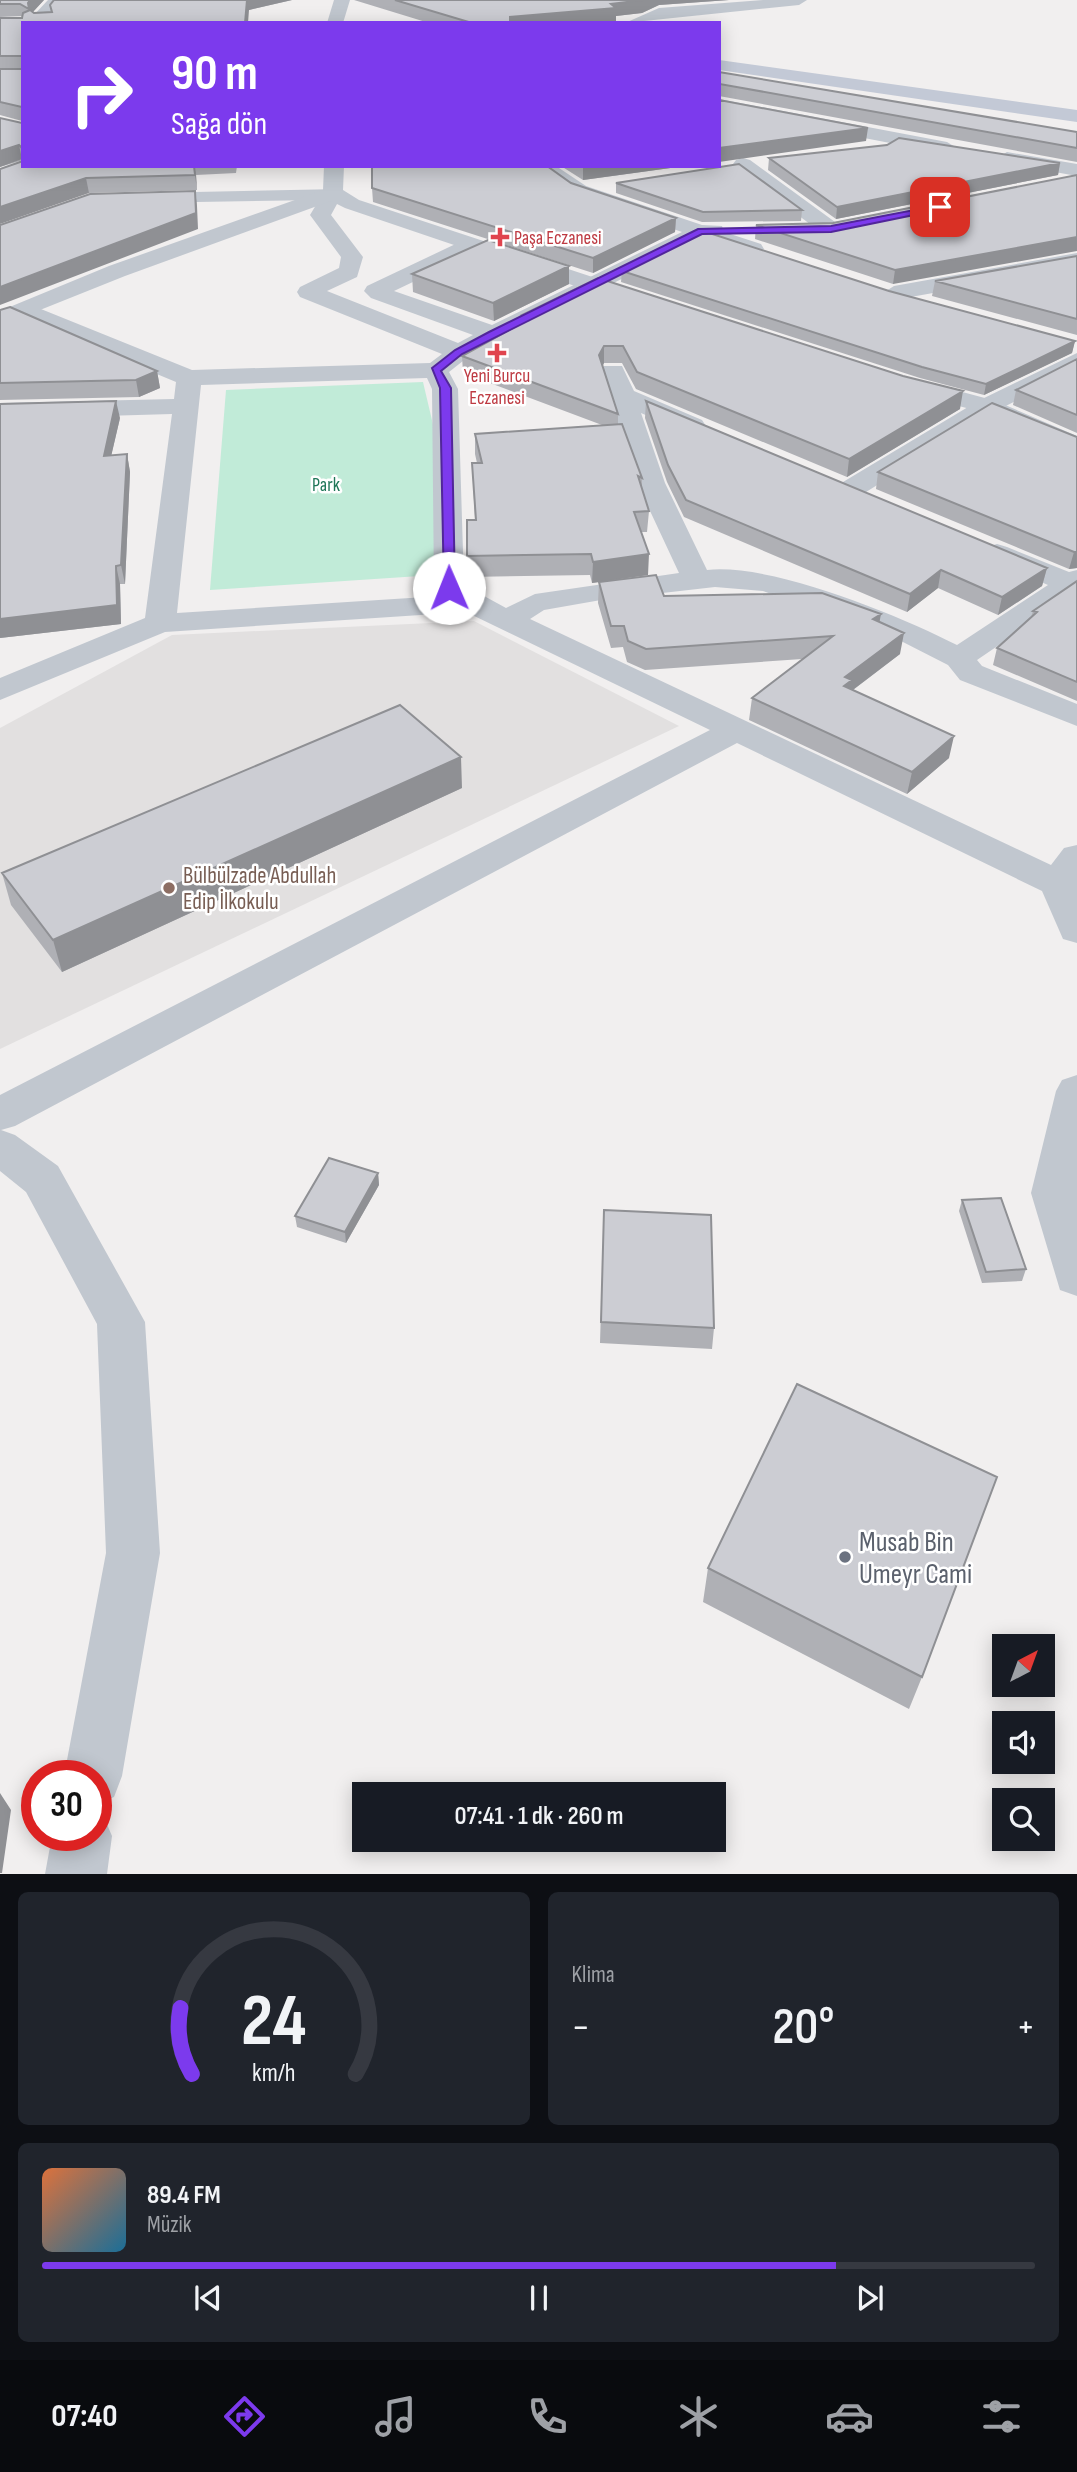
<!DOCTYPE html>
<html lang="tr">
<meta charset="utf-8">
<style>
:root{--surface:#171b24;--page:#20242c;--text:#f1f3f6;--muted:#9ea1a6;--line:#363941;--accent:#7c3aed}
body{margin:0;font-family:"Sofia Sans Condensed",sans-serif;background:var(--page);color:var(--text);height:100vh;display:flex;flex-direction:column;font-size:26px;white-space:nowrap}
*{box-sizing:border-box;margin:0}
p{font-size:23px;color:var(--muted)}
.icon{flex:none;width:38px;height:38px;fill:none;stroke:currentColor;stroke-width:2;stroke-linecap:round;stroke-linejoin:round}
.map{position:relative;height:1874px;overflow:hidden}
.sheet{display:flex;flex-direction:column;gap:18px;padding:18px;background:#0d0f14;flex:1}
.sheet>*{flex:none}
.top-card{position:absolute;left:21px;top:21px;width:700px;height:147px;border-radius:0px;box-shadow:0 4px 18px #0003;background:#7c3aed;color:#fff;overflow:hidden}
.needle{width:46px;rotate:41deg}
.tools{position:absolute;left:992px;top:1634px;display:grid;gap:14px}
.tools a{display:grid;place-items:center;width:63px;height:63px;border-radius:0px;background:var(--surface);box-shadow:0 4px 18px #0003;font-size:35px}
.speed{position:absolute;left:21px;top:1760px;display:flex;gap:14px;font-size:35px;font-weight:700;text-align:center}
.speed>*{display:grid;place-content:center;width:91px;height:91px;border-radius:50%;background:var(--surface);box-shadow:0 4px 18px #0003;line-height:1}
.speed .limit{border:10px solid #d22;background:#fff;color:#111}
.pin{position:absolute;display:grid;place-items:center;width:60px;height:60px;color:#fff;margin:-30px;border-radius:14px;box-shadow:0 4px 10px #0006}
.me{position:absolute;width:77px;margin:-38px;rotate:359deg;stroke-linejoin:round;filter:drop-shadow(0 0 5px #0008)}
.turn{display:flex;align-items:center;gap:24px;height:147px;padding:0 35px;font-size:32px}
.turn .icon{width:91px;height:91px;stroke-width:2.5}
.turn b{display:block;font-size:49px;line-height:60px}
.big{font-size:52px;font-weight:600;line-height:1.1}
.sheet .card{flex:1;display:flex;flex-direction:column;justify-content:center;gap:10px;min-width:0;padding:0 24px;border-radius:10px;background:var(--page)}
.sheet .dial{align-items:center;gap:0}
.dial svg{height:182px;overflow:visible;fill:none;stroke:var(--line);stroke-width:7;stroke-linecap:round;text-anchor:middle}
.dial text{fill:var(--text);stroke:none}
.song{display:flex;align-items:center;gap:21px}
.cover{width:84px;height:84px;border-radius:10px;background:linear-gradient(135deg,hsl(20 70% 55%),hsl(200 70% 35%))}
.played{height:7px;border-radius:4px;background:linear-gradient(90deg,var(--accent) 80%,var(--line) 80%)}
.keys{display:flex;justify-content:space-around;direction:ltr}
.heat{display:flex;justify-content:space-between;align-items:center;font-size:38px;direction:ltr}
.sheet .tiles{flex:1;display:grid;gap:18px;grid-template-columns:1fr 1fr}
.card:last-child{grid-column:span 2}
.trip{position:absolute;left:352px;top:1782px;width:374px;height:70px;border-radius:0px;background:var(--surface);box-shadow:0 4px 18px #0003;font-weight:600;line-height:70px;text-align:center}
.tab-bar{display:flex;height:112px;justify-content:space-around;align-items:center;background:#090b0e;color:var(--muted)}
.tab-bar .icon{width:49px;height:49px}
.tab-bar .active{color:var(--accent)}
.tab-bar b{font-size:32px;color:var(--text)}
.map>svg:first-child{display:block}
.education{fill:#e2e0e0}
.green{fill:#c1ebd8}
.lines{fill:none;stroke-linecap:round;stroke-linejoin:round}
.minor{fill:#c1c7cf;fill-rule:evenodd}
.tertiary{fill:#c1c7cf;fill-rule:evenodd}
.secondary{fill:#c3c9d6;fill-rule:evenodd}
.wall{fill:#afb0b5}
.shaded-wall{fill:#8f9094}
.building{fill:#cccdd3;stroke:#8f9094;stroke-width:2}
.route{fill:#7c3aed;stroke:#51269a;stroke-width:2}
.health-dot{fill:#e0444e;stroke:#fff;stroke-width:2.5}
.education-dot{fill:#8d6e63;stroke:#fff;stroke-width:2.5}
.worship-dot{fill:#6b7280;stroke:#fff;stroke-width:2.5}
.labels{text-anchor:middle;stroke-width:5;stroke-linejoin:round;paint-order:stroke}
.far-health-label{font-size:19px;fill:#be3a42;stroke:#fff;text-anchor:start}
.far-park-label{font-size:19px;fill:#1f7658;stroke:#fff}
.education-label{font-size:23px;fill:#785e54;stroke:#fff;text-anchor:start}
.near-worship-label{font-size:28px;fill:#5b616d;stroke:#fff;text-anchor:start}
</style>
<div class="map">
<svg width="1077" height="1874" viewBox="0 0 1077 1874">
<rect width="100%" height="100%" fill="#f1efef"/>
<!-- education -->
<path class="education" d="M474,621L679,726L0,1049V728L172,635Z"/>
<!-- green -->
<path class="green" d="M423,382L447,484L435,575L210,590L226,390Z"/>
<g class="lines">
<!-- minor -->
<path class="minor" d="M48,0H65L49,17L53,23H36L32,17Z
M334,0H350L343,23H327Z
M763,0H807L799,5L625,23L659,8Z
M719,99L947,142L957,148L947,154L719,110Z
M1007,152L1077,164V176L1000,162L997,158Z
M743,158L750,160L835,222L873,215L884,221C875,232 837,237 823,234L736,168L733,164L736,160Z
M532,166H556L586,186L702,225L722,226L724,232L761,244L764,249L753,256L702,239L501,339L468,357L449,372L458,389L464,585L506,608L535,594L679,573L637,483L601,371L604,366H622L634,391L702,420L706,426L702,432H684L641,413L665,483L707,570C772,563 898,615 957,645L1048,585L987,559L982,553L987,547L997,544L1007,547L1069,572L1077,570V592L977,660L982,666L1077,704V726L960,680L948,665L899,640L763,591L715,587L601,600L544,610L530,619L1051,865L1064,848L1077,845V943L1063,939L1042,891L737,743L15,1126L1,1130L15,1135L58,1166L145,1322L160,1553L122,1776L114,1797L96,1804V1776H64L106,1553L97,1324L26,1192L0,1171V1095L710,730L466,612L165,632L0,700V678L145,618L172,414L0,419V403L174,399L176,382L15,315L11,310L15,305H31L192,370L430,363L442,354L300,297L297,292L300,287L339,268L341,257L310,215L319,200L137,203L134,199L144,193L340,189L343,193L331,215L363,257L357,277L327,291L458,343L473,335L371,298L364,291L367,286L464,240H480L483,245L480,250L394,291L492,325L682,232L572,194ZM427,378L432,389L434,588L441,596L177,613L201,385Z
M1077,253V267L894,300L883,293L894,286Z
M1077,353V370L996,411L858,497H838L834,491L838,485L978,401Z
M1077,1075V1296L1060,1290L1031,1193L1056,1091L1062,1080Z
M96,1812L103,1815L112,1836L107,1874H45L52,1836H96Z"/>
<!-- tertiary -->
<path class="tertiary" d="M324,166H344L343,190L359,200L644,294L647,299L644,304H628L345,208L331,201L125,276L0,326V311L109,266L323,190Z
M910,378L996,401L1077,436V454L978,411L901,391L897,386L901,381Z"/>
<!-- secondary -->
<path class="secondary" d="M719,60L1077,110V122L719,70Z"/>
</g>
<!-- wall -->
<path class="wall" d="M0,0H44L33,12L34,13L51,12L50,5L54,0H292L249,10L23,23V160L0,167V118L22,123V121L0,115V18H22L23,16L0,17Z
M354,0H729L659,5L642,13L616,16V21L597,23H429Z
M719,72L1077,132V162L719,96Z
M769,158L1060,163L1058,175L836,219L768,170Z
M23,166H237L236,173L196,175L197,190L89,193Z
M561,166H685L583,180Z
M1077,175L893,284L755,239L756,225L833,223Z
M571,183L676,218L675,232L593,273L373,202L372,188Z
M616,183L802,210L801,221L702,222L616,193Z
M1077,256V335L932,296L935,281Z
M569,266V284L494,321L413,292L412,274Z
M622,271L889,291L1075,341L1072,353L984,395L920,378L621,282Z
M0,310L157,371L160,388L139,397L0,400Z
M522,315L960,409L847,477L636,389L622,363H604L603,366L618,414V424L642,478V490L649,511L647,532H641L648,575L592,583L590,575L467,577V556L475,520L472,463H477L475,454V434L602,425L463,373L462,356L522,323Z
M1077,359V433L1013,405L1016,390Z
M646,401L1047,568L1042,586L998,615L938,588L907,612L684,517L667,482L645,418Z
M120,418L111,456L127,454L130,472L125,584H120L121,624L0,638Z
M1077,437V568L1069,569L876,489L878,472Z
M1077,581V701L993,665L997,648L1031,617L1033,611Z
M599,582L664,596L879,622L900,654L853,690L949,758L907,794L749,720L752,698L802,659L645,670L627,662L623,647L611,648L598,603Z
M462,788L62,972L11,905L2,873Z
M378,1173L379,1185L346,1243L297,1227L295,1216Z
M962,1200L1026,1269L1022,1281L982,1283L959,1211Z
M604,1210L714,1328L712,1349L600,1343Z
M708,1568L922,1677L909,1709L703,1602Z"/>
<!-- shaded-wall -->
<path class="shaded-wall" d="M30,0H44L30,15L28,3Z
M247,0H292L249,10L248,23H245Z
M643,0H729L659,5L642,13L616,16V21L597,23H510V17Z
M868,128L866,141L719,162V148Z
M19,145L22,159L0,167V151Z
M1060,163L1058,175L836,219L837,207Z
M194,166L196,175L197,190L195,175Z
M685,166L583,180V167Z
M86,178L89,193L0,224V207Z
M195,191L197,206L198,229L0,305V287Z
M676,218L675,232L593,273V258Z
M1077,237V251L893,284L895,270Z
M569,266V284L494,321L493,303Z
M1075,341L1072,353L984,395L986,384Z
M604,346V363L598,372L599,355Z
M157,371L160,388L139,397L136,380Z
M963,391L960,409L847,477L849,459Z
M116,401L120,418L107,474L104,456Z
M127,454L130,472L125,584L121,565Z
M1074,552H1077V568L1069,569Z
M649,554L648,575L592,583L593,562Z
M116,566L120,584L121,624L0,638V619Z
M1047,568L1042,586L998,615L1002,597Z
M941,570L938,588L907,612L910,594Z
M881,614L877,635L873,619Z
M904,633L900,654L850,692L841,708L845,677Z
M954,736L949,758L907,794L912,772Z
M461,757L462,788L62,972L53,940Z
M378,1173L379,1185L346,1243L345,1232Z
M0,1793L11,1810L2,1873H0Z"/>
<!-- building -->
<path class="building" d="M0,0H30L28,3L29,9L20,4H0Z
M54,0H247L245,23H23V149L19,145L0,151V118L22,123V107L0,102V69H22V56H0V18H22L23,13L30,10L34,13L52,12L50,5Z
M395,0H643L611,4L616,8L510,17V23H472Z
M719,72L1077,132V148L720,84L719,85Z
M719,99V100L868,128L719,148Z
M899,138L1060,163L837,207L769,158L887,145Z
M23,161V166H194L195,175L86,178L0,207V169Z
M739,164L802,210L703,212L616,183Z
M372,166H547L571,183L676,218L593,258L372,188Z
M1077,175V237L895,270L756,225L833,223Z
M195,191L196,213L0,287V225L90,194Z
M703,231L889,291L1075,341L986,384L922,367L622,271Z
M488,240L569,266L493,303L412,274Z
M1077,256V319L935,281Z
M598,278L903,376L963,391L849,459L637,372L623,346H604L599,355L618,414L462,356L531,318L522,315Z
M10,307L157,371L136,380L0,383V310Z
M1077,359V415L1016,390Z
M116,401L104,456L127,454L121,565L116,566L117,605L0,619V404Z
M646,401L1047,568L1002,597L941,570L910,594L686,500L668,465Z
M992,403L1077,437V552H1074L878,472Z
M622,424L642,478L638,476L649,511L634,512L649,554L593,562L591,554L467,556V520H476L472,463H482L475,434Z
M656,575L664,596L822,593L881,614L873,619L904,633L845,677L852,680L844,686L954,736L912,772L752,698L833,636L646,649L628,641L624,626H611L599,582Z
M1077,581V682L997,648L1037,612L1033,611Z
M400,705L461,757L53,940L2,873Z
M329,1158L378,1173L345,1232L295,1216Z
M1001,1198L1026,1269L986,1272L962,1200Z
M604,1210L711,1215L714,1328L601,1322Z
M797,1384L997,1477L922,1677L708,1568Z"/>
<!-- route -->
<path class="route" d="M940,205L943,209L831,232L702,234L462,354L441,371L451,388L455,588L444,591L440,388L432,368L455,350L489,332L698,229L831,226Z"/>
<!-- markers -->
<g class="health-dot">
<path d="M496.5 226.5h7v7h7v7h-7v7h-7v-7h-7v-7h7z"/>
<path d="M493.5 342.5h7v7h7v7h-7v7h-7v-7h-7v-7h7z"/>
</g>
<circle class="education-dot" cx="169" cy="888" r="7"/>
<circle class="worship-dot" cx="845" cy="1557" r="7"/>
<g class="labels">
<!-- far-health labels -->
<g class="far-health-label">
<text x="514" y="244">Paşa Eczanesi</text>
<text x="497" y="382" text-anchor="middle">Yeni Burcu<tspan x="497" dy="22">Eczanesi</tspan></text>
</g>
<!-- far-park labels -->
<g class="far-park-label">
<text x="326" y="491">Park</text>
</g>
<!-- education labels -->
<g class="education-label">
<text x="183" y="883">Bülbülzade Abdullah<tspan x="183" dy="26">Edip İlkokulu</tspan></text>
</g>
<!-- near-worship labels -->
<g class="near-worship-label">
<text x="859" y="1551">Musab Bin<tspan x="859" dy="32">Umeyr Cami</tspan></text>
</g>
</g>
</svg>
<div class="tools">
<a><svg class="needle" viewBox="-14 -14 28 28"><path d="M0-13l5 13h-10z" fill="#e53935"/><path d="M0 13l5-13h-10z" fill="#9ea1a6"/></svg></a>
<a><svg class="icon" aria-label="sound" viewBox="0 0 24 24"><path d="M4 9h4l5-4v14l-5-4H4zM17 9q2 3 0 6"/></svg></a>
<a><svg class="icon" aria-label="search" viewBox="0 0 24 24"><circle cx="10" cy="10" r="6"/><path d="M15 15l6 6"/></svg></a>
</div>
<div class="speed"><div class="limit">30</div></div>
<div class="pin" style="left:940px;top:207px;background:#d93025"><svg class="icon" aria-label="arrive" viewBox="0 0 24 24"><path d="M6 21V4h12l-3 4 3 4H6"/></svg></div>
<svg class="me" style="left:449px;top:588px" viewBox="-20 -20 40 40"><circle r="19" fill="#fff"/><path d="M0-13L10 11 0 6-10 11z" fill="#7c3aed"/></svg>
<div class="trip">07:41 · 1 dk · 260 m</div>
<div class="top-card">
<div class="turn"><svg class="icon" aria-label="right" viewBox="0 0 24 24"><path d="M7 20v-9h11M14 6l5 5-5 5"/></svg><div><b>90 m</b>Sağa dön</div></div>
</div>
</div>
<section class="sheet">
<div class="tiles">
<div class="card dial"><svg viewBox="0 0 100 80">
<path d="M14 69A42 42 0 1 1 86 69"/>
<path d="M14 69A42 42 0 0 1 9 40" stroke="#7c3aed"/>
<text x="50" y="56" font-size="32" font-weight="700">24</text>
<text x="50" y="72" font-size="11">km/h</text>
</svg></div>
<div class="card"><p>Klima</p>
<div class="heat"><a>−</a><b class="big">20°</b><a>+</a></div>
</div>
<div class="card">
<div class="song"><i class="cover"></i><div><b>89.4 FM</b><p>Müzik</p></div></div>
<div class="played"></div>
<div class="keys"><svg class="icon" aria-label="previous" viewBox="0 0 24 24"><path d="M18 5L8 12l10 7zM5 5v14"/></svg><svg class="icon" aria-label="pause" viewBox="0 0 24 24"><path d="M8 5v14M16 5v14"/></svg><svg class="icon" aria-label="next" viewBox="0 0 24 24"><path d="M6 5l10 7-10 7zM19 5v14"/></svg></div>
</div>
</div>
</section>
<nav class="tab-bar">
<b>07:40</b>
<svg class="icon active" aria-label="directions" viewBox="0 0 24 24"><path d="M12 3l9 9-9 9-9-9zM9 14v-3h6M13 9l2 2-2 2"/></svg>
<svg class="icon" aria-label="music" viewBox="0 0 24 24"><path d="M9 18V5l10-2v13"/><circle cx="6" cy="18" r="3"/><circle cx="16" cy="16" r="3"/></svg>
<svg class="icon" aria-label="phone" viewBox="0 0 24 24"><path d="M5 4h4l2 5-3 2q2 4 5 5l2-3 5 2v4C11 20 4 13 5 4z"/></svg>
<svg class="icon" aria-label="climate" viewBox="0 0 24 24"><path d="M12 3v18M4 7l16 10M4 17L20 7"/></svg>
<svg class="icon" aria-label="car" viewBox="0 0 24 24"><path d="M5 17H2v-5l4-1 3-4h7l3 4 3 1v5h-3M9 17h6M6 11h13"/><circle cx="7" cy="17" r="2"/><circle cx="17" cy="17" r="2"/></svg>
<svg class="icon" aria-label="filters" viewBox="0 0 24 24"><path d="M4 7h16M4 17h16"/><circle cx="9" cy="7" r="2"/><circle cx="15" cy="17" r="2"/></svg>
</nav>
